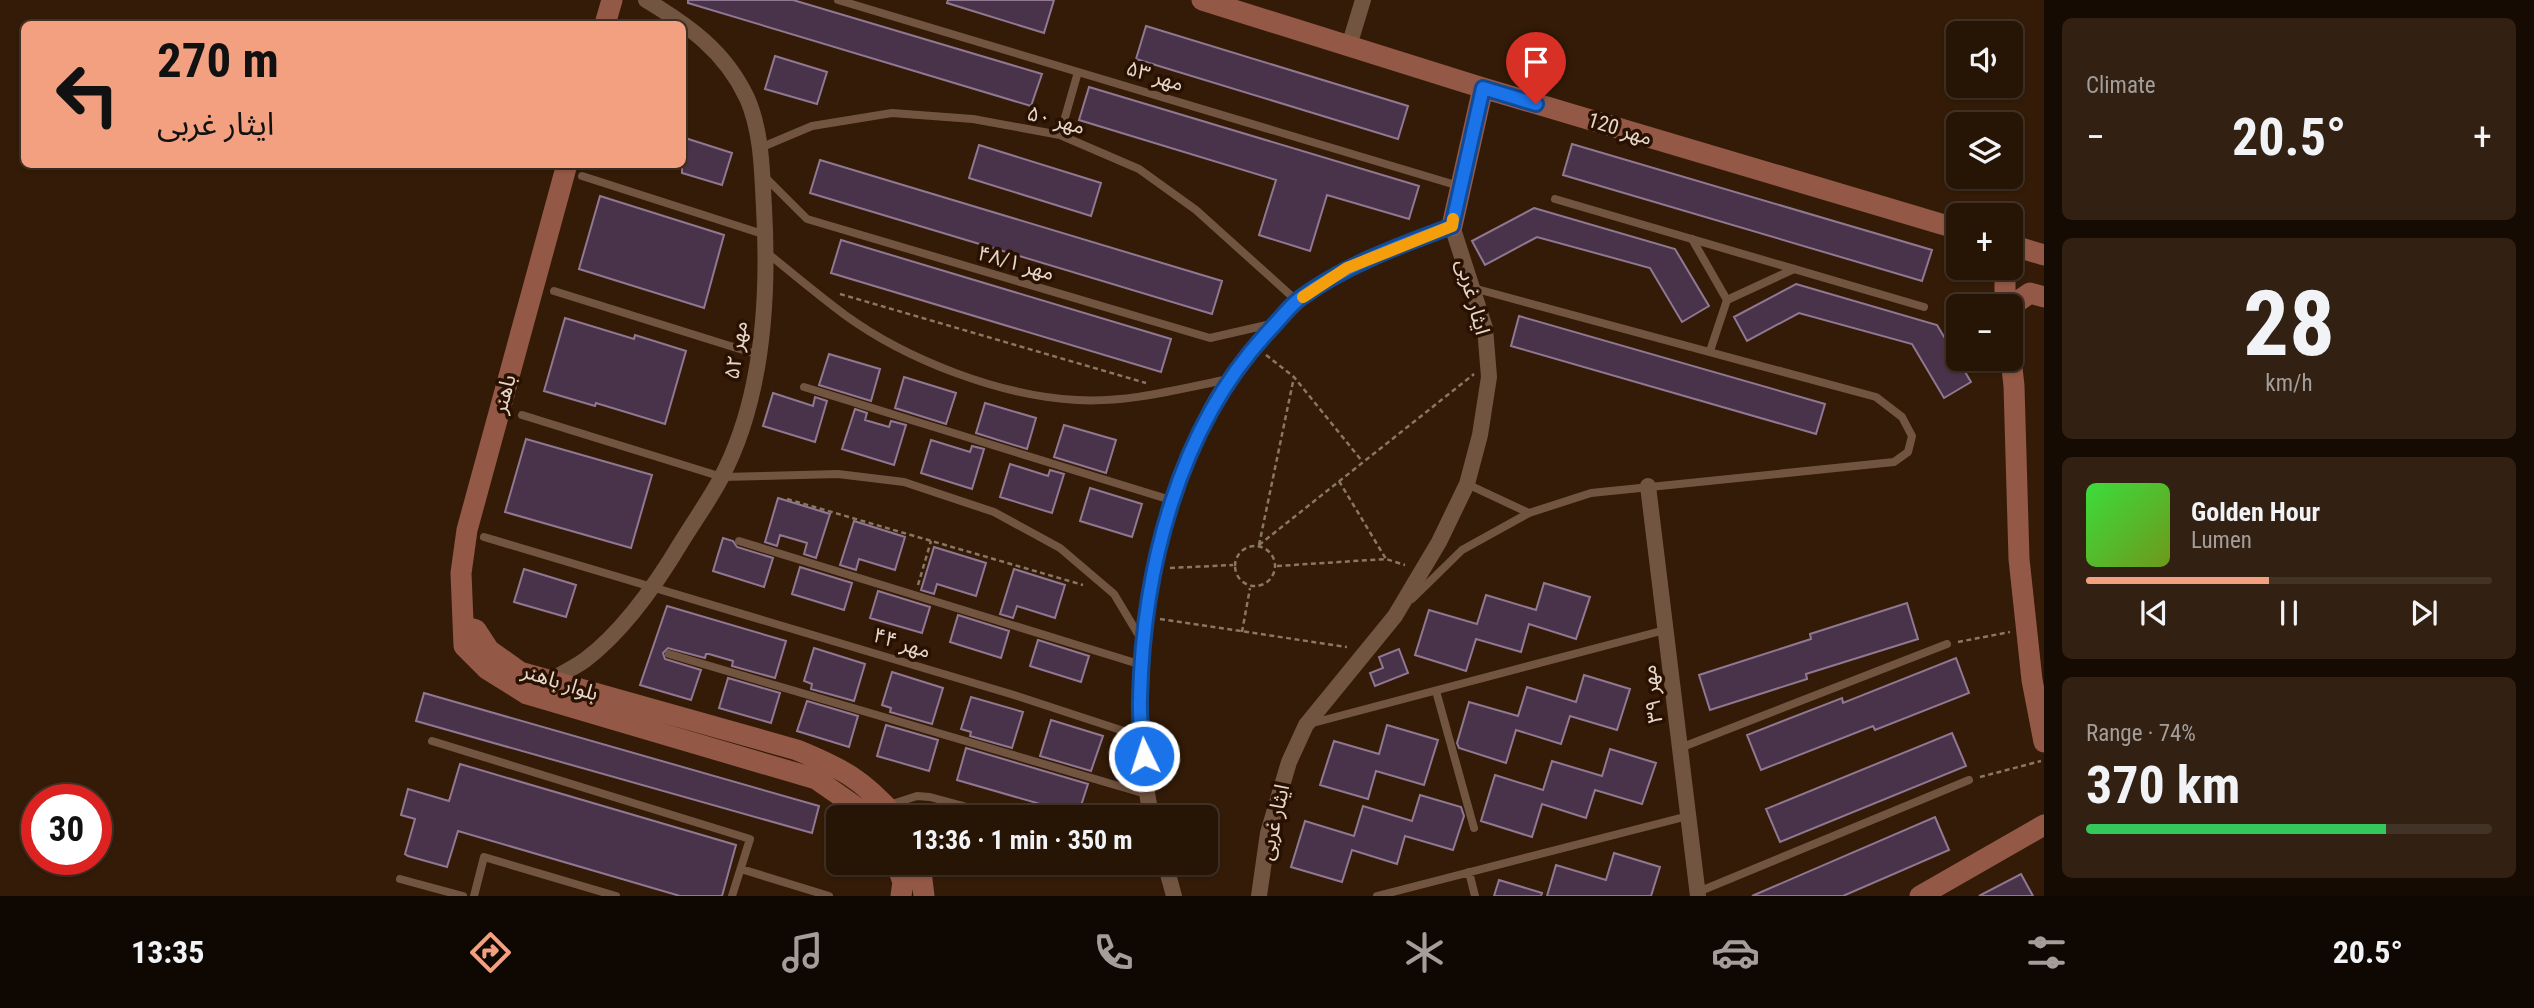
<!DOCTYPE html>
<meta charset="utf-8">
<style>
:root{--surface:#261405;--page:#322113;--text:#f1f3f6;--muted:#a49e9a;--line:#423327;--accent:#f2a080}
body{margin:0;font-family:"Roboto Condensed","Noto Sans Arabic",sans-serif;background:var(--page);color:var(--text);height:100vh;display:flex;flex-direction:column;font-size:26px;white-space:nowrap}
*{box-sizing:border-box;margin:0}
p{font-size:23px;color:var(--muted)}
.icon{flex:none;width:38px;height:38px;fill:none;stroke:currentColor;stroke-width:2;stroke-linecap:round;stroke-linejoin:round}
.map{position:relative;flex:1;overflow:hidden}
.details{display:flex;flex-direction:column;gap:18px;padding:18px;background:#150b03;width:490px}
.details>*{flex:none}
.hud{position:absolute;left:21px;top:21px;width:665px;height:147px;border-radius:10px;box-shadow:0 2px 5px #0004,0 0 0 2px var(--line);background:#f2a080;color:#111;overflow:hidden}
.fabs{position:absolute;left:1946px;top:21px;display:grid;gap:14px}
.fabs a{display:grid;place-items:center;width:77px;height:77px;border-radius:10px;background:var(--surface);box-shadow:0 2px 5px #0004,0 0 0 2px var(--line);font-size:35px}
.speed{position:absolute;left:21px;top:784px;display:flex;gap:14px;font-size:35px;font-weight:700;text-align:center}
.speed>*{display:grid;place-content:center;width:91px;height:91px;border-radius:50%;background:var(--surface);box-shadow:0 2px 5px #0004,0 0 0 2px var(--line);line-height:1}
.speed .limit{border:10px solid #d22;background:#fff;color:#111}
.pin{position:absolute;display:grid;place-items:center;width:60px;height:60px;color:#fff;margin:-72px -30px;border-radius:50% 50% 50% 0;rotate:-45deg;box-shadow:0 0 7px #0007}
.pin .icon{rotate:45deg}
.me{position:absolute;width:77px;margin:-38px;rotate:356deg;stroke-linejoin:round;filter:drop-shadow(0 0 5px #0008)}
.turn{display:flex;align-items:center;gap:24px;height:147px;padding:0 21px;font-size:32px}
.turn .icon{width:91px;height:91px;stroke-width:2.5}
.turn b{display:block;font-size:49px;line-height:60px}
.big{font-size:52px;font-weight:700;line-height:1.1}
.details .tile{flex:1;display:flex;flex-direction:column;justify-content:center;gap:10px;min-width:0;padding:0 24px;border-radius:10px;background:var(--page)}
.details .dial{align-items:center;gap:0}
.dial b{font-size:91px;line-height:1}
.song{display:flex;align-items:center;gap:21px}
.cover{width:84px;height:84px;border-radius:10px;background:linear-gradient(135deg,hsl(120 70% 55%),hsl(80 70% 35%))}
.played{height:7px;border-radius:4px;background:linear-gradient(90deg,var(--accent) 45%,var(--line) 45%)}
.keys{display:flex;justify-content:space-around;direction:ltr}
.heat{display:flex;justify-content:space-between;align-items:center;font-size:38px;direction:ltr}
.charge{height:10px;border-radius:5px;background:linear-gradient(90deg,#34c759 74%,var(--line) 0)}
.trip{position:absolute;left:826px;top:805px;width:392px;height:70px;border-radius:10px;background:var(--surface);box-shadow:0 2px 5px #0004,0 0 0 2px var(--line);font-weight:700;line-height:70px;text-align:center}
.tabs{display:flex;height:112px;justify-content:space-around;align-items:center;background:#0f0802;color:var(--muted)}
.tabs .icon{width:49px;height:49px}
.tabs .selected{color:var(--accent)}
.tabs b{font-size:32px;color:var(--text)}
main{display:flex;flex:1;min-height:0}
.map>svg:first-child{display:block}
.building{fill:#49334a;stroke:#917892;stroke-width:2}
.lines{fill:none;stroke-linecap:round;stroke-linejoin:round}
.path{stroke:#8a7665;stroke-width:2.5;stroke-dasharray:5 3.5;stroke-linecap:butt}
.lane{stroke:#725541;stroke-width:8}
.street{stroke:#725541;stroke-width:16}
.secondary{stroke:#945846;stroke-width:21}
.route-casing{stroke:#114b97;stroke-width:18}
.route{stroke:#1a73e8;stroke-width:12}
.slow{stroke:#f59e0b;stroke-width:12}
.labels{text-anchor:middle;stroke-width:7;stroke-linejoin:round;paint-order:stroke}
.street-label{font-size:21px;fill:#e7d6ca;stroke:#291101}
</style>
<main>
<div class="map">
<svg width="2044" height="896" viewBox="0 0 2044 896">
<rect width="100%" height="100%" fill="#331b07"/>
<!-- building -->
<path class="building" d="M688,0H793L1042,74L1031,106L688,3Z
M948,0H1054L1044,33L947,3Z
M1146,26L1408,106L1398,139L1136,59Z
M775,56L827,72L817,104L765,89Z
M1089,87L1419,186L1409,219L1327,195L1310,251L1259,235L1276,180L1079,120Z
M682,137L732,153L722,185L682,173Z
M1572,144L1932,250L1922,281L1563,175Z
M979,145L1101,183L1091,216L969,178Z
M820,160L1222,281L1212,314L810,193Z
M600,196L724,235L704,308L579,269Z
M1534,208L1675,249L1709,306L1682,322L1650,268L1537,237L1485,265L1472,241Z
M841,240L1171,339L1161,372L831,273Z
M1796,284L1937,325L1971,382L1944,398L1912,344L1799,313L1747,341L1734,317Z
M1519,316L1825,404L1816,434L1511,346Z
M565,318L634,339L635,335L686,351L665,424L596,403L595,406L544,391Z
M829,354L880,369L871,401L819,385Z
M904,377L956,393L946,424L895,408Z
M773,393L813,406L815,397L827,401L815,442L763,426Z
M985,403L1036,418L1027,449L976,433Z
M855,409L867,413L865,420L889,427L891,421L906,425L894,465L842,449Z
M1064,425L1116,440L1106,473L1054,457Z
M526,439L652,475L631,548L505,512Z
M931,440L970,452L972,446L984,449L972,489L921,473Z
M1010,464L1048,476L1050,470L1064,474L1052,513L1000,497Z
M1090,488L1142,504L1132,537L1080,521Z
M778,498L830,514L816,558L804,554L807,543L780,535L777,546L765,542Z
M854,521L905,537L895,570L859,559L856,570L840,565Z
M723,538L733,541L737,547L773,558L764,587L713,571Z
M934,547L986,563L976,596L937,584L934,594L921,590Z
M800,567L852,583L844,610L792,594Z
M524,569L576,585L566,617L514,602Z
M1014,569L1065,585L1055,618L1017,606L1013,618L1000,614Z
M1544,583L1590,597L1576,639L1529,624L1521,652L1476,639L1466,671L1415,655L1429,610L1477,624L1486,595L1536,610Z
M878,591L930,607L922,633L870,618Z
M1907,603L1918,639L1806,674L1807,679L1710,710L1699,675L1811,639L1810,634Z
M667,606L786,641L775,678L732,666L733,661L709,654H706L705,658L668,648L663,653L665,659L701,670L691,700L640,685Z
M958,615L1009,631L1001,658L950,642Z
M1038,640L1089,656L1081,682L1030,666Z
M814,648L865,664L854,701L811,689L812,684L804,681Z
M1399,649L1408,673L1375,686L1370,673L1383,668L1379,657Z
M1956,658L1969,693L1875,730L1873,726L1761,770L1747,735L1842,698L1843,703Z
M892,672L943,688L932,724L890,712L891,708L882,705Z
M1584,675L1630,689L1617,730L1570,716L1561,744L1516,730L1506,763L1459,748L1457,743L1469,702L1518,716L1527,687L1576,702Z
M728,678L780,693L771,723L719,708Z
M424,693L819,806L812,833L416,721Z
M971,697L1023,712L1012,748L970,736L971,732L961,729Z
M807,701L858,716L849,747L797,731Z
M1051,720L1103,736L1091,771L1040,756Z
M886,725L938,740L929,771L877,756Z
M1387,725L1438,740L1424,785L1376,771L1368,799L1320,785L1334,741L1379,754Z
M1952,733L1966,766L1780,842L1766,809Z
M966,748L1088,784L1078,815L957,780Z
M1610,749L1656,763L1642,804L1595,790L1586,818L1542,804L1532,837L1481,821L1495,775L1543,790L1552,761L1602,776Z
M460,764L736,845L722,896H680L458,831L447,867L408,856L405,854L415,819L401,815L408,789L449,801Z
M1420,795L1461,807L1464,816L1453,850L1405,836L1397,864L1352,850L1342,882L1291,867L1305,821L1354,836L1363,806L1412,821Z
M1935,817L1949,850L1843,896H1752Z
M1614,853L1660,867L1651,896H1547L1556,865L1606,880Z
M2021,874L2033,896H1979Z
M1499,880L1542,893L1541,896H1494Z"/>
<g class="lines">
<!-- path -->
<path class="path" d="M840,294L1146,383
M1266,355L1294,377L1362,461
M1339,481L1386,559
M787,499L1083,585
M1259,545L1474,374
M1259,545L1294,377
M1235 566a20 20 0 1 1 40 0a20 20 0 1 1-40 0Z
M1277,566L1386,559L1405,565
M1170,568L1233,565
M918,585L931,541
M1160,619L1347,647
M1242,632L1250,588
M1958,642L2010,632
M1980,777L2041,761"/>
<!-- lane -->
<path class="lane" d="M838,0L1459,186
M1060,135L1078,72
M760,148L812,126L892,113L973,119L1060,135L1139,169L1196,210L1297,301
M582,176L766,235
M764,176L807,219L1210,338L1271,324
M1555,199L1924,307
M1692,239L1727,300
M766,252C792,273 818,295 845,315C907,360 1000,396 1077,400C1128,403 1179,389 1229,379
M554,291L759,355
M1710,351L1727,300L1794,269
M804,387L1174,501
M522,415L722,477L838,474L904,482L994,512L1060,548L1114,594L1141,639
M1467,484L1529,513
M484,537L1014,695L1142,737
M739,541L1142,665
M1412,599L1462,550L1529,513L1591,493L1894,462L1908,452L1912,436L1902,417L1876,397L1473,288
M669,654L1146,794
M1436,691L1474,828
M1309,724L1665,630
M432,741L750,839L732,896
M1680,748L1947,644
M889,805L917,796L930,797L1004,817
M741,869L829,896
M1469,872L1475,896
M400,879L463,896
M1698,892L1969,780
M474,896L484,857L616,896
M1377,896L1688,816"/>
<!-- street -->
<path class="street" d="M1349,46L1363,0
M1648,486L1698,896
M549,682C560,674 574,668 585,660C625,630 657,583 682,541C695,520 710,499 721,478C763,399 769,295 764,208C762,172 762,132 747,98C725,51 689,26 646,0
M1152,817C1145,791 1144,766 1142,739C1135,626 1158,511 1210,411C1229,374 1266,331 1295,303C1303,296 1313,290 1321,285C1361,258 1407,243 1452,226L1485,328L1489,377L1480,435L1467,484L1439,542L1395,616L1306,725L1289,762L1268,833L1259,896
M1165,863L1174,896"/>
<!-- secondary -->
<path class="secondary" d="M1202,0L1483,88L1958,229
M605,24L612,0
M567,164L467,530L461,573L464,646L487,669L527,694L816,779L862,811L866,817
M1452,226L1483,88
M2011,245L2044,255
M2005,268V306
M2011,306L2030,293L2044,297
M2011,359L2014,386L2019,559L2032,680L2044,742
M465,627L476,630L489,650L520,672L797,750C843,769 862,779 896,817
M896,863L903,882L901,896
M920,863L924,896
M1920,896L2044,825"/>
</g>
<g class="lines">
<!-- route casing -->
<g class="route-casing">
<path id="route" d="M1144,756C1142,737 1139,717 1140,698C1143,570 1178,430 1266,334C1277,323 1287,309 1299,299C1345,265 1398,246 1452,226L1483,88L1536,104"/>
</g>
<!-- route -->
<use href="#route" class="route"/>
<!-- slow -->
<path class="slow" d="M1303,297L1347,268L1452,226L1453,219"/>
</g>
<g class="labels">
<!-- street labels -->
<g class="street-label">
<text transform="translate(1155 76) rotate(17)" y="7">مهر ۵۳</text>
<text transform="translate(1056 120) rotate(15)" y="7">مهر ۵۰</text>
<text transform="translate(1620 129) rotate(17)" y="7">مهر 120</text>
<text transform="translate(1016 263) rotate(16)" y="7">مهر ۴۸/۱</text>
<text transform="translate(1473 297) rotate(75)" y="7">ایثار غربی</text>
<text transform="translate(736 350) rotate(-81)" y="7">مهر ۵۲</text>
<text transform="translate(504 394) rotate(-75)" y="7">باهنر</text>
<text transform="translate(902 643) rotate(17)" y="7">مهر ۴۴</text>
<text transform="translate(560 682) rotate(18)" y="7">بلوار باهنر</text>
<text transform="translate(1652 694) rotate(-97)" y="7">مهر ۳۹</text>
<text transform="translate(1274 822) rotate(-77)" y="7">ایثار غربی</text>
</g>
</g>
</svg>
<div class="fabs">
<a><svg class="icon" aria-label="sound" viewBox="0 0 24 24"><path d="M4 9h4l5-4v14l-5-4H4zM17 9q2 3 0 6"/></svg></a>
<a><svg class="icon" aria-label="layers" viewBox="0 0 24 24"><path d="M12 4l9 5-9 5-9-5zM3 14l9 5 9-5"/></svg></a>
<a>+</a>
<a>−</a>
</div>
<div class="speed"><div class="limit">30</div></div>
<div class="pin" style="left:1536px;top:104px;background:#d93025"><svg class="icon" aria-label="arrive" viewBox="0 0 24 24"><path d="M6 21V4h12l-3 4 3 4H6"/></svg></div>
<svg class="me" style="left:1144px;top:756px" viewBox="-20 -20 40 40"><circle r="17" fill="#1a73e8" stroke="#fff" stroke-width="3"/><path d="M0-11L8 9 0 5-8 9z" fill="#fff"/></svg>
<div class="trip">13:36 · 1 min · 350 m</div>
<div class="hud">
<div class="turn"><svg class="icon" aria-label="left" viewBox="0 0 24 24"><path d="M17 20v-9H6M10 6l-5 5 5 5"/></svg><div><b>270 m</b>ایثار غربی</div></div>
</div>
</div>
<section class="details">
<div class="tile"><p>Climate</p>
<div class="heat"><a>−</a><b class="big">20.5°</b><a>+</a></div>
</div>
<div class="tile dial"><b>28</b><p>km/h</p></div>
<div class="tile">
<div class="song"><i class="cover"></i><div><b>Golden Hour</b><p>Lumen</p></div></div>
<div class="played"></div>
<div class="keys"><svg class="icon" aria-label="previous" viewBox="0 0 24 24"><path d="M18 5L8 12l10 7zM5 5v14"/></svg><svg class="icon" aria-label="pause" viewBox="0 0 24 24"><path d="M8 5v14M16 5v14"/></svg><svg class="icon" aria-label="next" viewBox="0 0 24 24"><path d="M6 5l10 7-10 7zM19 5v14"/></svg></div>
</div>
<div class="tile"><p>Range · 74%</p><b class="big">370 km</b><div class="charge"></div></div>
</section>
</main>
<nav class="tabs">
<b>13:35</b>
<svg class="icon selected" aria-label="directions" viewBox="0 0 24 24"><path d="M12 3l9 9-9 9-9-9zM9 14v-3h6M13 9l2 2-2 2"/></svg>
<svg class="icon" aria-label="music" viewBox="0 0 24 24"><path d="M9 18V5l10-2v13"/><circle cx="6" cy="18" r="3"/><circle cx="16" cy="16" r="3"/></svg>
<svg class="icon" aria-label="phone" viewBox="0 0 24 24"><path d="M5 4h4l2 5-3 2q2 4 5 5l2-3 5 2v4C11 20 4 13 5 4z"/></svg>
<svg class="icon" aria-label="climate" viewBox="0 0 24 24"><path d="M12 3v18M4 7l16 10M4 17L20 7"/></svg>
<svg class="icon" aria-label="car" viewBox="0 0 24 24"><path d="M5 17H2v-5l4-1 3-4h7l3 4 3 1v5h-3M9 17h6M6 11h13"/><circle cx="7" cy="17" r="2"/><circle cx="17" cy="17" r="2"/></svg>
<svg class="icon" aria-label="filters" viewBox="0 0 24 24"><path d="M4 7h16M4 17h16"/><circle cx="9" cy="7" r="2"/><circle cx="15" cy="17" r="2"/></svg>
<b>20.5°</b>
</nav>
